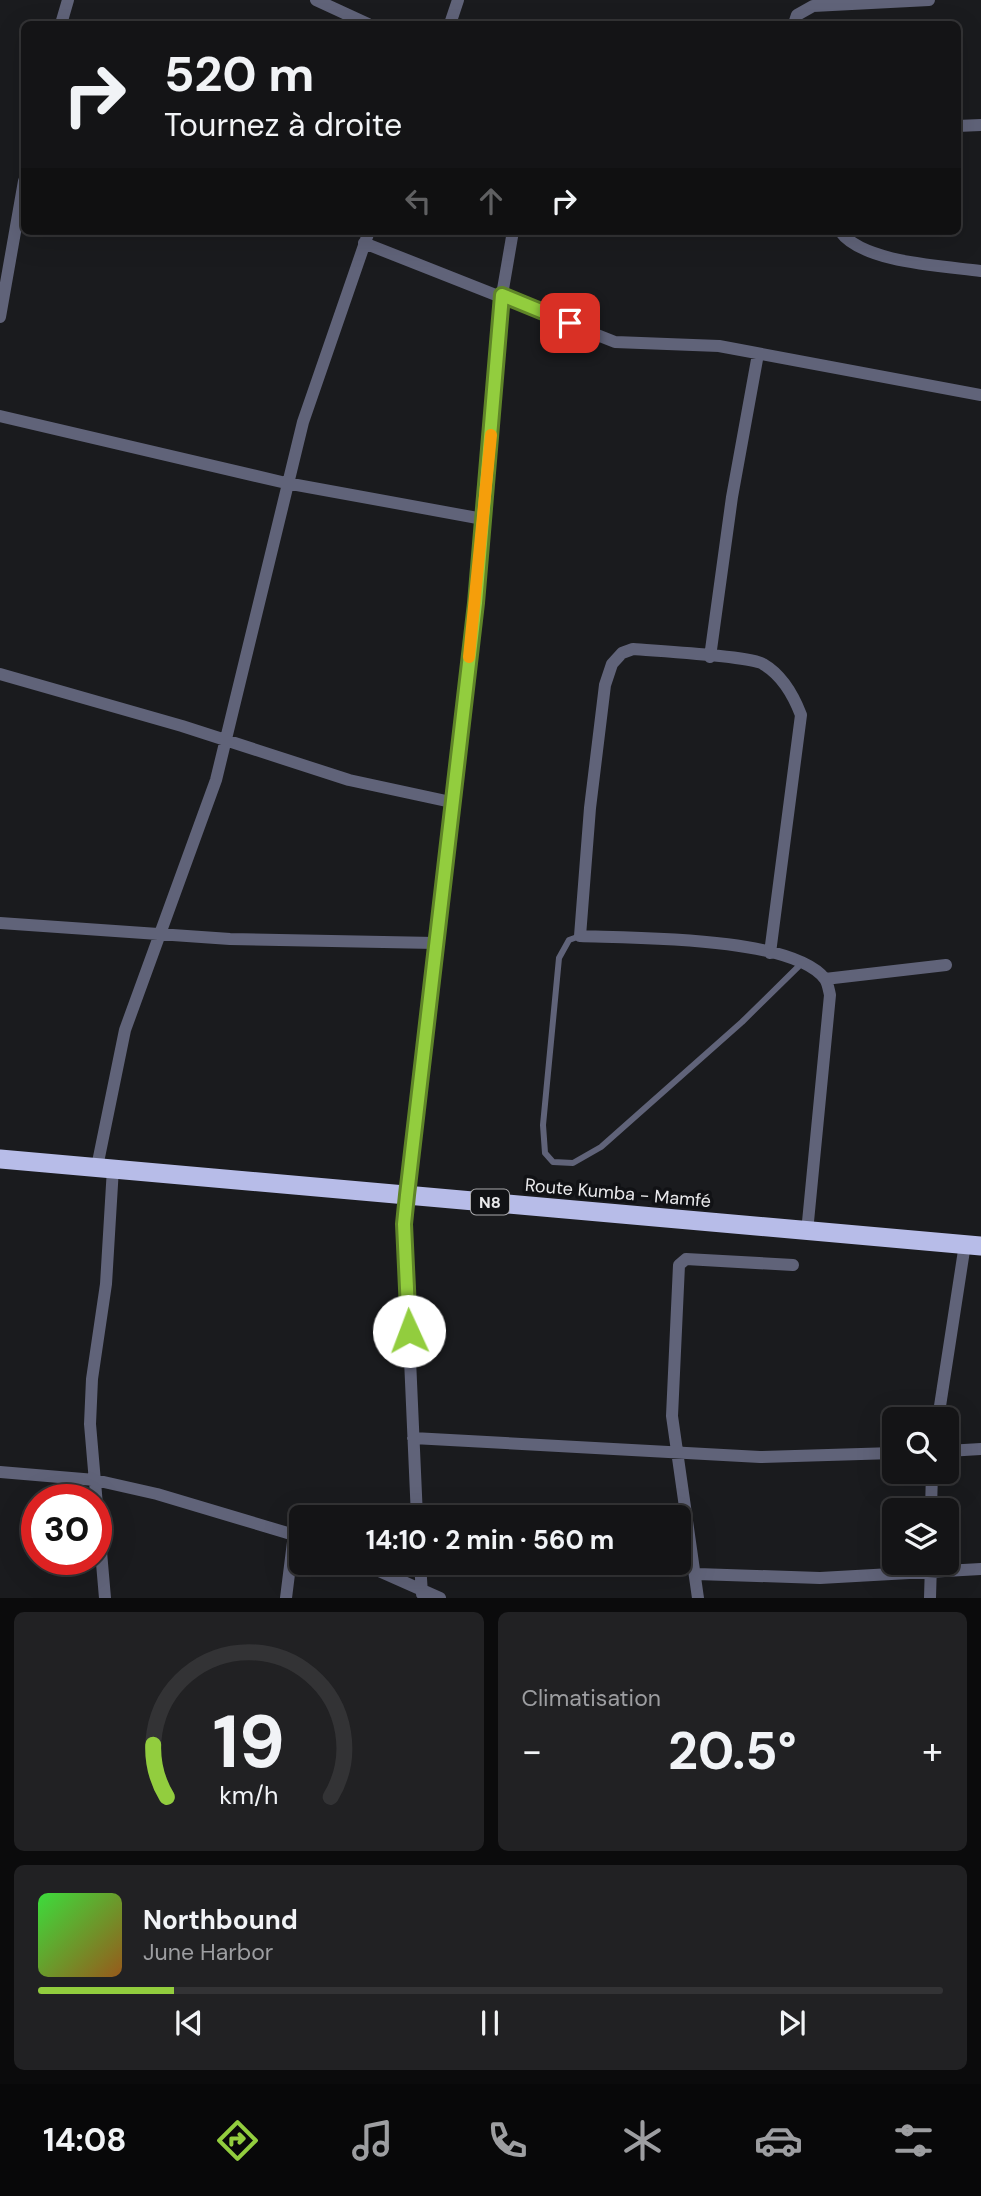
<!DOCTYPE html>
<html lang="fr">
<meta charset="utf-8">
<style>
:root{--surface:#141416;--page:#212123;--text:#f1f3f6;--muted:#9d9ea1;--line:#333335;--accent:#92cd3e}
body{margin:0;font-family:"DM Sans",sans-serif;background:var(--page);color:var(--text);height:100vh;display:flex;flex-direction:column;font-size:26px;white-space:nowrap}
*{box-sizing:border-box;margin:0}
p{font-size:23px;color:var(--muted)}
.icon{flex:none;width:38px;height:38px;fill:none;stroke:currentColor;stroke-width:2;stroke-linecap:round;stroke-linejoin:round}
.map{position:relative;height:1598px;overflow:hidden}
.sheet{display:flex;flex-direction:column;gap:14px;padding:14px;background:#0b0b0c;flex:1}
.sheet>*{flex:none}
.banner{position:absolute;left:21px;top:21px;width:940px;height:214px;border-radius:10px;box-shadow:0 7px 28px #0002,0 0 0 2px var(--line);background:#141416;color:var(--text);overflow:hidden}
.buttons{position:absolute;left:882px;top:1407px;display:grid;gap:14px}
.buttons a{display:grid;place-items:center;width:77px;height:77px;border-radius:10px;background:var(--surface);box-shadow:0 7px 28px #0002,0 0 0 2px var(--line);font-size:35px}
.speed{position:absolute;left:21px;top:1484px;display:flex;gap:14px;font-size:35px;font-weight:700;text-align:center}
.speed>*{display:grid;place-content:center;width:91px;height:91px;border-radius:50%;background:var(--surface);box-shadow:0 7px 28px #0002,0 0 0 2px var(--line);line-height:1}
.speed .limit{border:10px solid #d22;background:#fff;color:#111}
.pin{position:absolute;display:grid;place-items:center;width:60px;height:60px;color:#fff;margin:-30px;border-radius:14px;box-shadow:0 4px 10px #0006}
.me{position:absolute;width:77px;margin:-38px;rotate:358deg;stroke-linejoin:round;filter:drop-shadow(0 0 5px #0008)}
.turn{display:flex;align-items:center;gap:24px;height:147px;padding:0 28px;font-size:32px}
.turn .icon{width:91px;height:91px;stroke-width:2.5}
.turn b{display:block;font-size:49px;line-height:60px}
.lanes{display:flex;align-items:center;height:66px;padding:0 28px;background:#0003;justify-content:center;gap:35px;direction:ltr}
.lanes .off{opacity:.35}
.big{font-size:52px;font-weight:700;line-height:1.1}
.sheet .tile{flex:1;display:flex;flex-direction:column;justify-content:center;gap:10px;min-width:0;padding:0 24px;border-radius:10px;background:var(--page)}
.sheet .dial{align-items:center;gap:0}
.dial svg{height:182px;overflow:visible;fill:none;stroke:var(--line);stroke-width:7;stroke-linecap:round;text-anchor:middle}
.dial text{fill:var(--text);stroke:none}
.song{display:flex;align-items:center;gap:21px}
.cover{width:84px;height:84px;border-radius:10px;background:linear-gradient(135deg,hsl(120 70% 55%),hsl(30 70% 35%))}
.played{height:7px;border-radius:4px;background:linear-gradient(90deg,var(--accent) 15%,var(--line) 15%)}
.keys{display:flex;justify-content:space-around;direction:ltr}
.heat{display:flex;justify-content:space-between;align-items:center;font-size:38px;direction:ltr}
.sheet .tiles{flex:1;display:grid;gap:14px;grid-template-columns:1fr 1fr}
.tile:last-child{grid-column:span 2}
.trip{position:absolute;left:289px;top:1505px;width:402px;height:70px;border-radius:10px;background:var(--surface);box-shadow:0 7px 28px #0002,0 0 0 2px var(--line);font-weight:700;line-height:70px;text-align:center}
.menu{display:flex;height:112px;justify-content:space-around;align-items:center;background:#080809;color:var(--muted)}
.menu .icon{width:49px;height:49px}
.menu .active{color:var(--accent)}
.menu b{font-size:32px;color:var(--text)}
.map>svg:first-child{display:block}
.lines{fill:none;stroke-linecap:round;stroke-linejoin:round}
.service{stroke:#606379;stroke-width:6}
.minor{stroke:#606379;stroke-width:12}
.trunk{stroke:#b7bce8;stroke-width:19}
.route-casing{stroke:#5f8528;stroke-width:18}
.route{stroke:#92cd3e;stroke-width:12}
.slow{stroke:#f59e0b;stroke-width:12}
.labels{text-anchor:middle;stroke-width:7;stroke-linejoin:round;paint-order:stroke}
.shield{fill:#111215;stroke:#a9a9ac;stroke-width:2}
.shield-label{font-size:16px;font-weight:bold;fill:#eaeaec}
.street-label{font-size:18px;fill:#eaeaec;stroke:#111215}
</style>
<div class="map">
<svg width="981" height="1598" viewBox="0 0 981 1598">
<rect width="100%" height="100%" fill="#1a1b1e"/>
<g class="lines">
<!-- service -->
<path class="service" d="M580,936L569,940L559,958L543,1125L545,1153L553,1162L573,1163L601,1147L742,1022L802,963"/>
<!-- minor -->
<path class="minor" d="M316,0L368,24
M61,24L68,0
M450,24L458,0
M794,24L797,15L813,6L929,0
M957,126L981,125
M840,231C862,263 944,266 981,271
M364,243L615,342L719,346L981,395
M0,317L24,181
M0,416L286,483L483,519
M710,657L732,497L758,354
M0,674L182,726L349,780L451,802
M0,923L230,939L435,943
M770,953L801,715C793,694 782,675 763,664C750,656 655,651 633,649L622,653L612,664L605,685L590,808L580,936C632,938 792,936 825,979C828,983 829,991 830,995L807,1232
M825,979L946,965
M97,1167L125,1030L216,780L303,422L369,231
M938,1419L965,1244
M413,1438L760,1457L894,1453
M947,1451L981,1449
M0,1472L95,1480L157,1494L301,1537
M931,1510L932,1472
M417,1517L404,1224L407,1195L476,603L502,295L513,231
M361,1563L440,1598
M420,1563L422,1594
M697,1574L820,1578L981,1569
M105,1598L90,1424L92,1379L106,1284L113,1168
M286,1598L294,1534
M698,1598L672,1416L679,1265L686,1259L793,1265
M930,1598L931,1563"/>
<!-- trunk -->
<path class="trunk" d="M0,1159L981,1246"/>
</g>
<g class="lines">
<!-- route casing -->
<g class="route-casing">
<path id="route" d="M409,1331L404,1224L407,1195L476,603L502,295L570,323"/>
</g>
<!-- route -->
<use href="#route" class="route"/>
<!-- slow -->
<path class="slow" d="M469,657L491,435"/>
</g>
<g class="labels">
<!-- shield labels -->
<rect class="shield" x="471" y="1189.5" width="38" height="25" rx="5"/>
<g class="shield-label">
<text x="490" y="1208">N8</text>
</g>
<!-- street labels -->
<g class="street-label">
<text transform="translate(618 1193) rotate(5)" y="6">Route Kumba - Mamfé</text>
</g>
</g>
</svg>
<div class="buttons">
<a><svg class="icon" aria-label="search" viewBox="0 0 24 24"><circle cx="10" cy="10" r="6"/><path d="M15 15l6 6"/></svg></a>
<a><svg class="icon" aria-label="layers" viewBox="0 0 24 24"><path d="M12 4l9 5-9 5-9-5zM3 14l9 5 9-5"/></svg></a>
</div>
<div class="speed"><div class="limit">30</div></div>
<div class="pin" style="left:570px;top:323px;background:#d93025"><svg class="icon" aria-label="arrive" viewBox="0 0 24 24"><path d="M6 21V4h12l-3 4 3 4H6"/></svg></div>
<svg class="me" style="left:409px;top:1331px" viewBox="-20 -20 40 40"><circle r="19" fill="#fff"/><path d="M0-13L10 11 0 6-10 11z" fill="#92cd3e"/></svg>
<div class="trip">14:10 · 2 min · 560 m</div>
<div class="banner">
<div class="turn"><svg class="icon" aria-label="right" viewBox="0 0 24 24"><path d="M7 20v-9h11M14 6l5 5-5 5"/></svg><div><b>520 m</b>Tournez à droite</div></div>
<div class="lanes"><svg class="icon off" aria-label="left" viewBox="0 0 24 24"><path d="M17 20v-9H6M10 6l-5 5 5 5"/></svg><svg class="icon off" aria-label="ahead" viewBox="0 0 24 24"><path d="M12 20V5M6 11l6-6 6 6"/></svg><svg class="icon" aria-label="right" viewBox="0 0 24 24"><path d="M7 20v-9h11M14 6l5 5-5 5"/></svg></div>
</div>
</div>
<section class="sheet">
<div class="tiles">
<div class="tile dial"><svg viewBox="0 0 100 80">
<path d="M14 69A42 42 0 1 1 86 69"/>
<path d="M14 69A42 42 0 0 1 8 46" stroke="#92cd3e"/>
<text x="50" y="56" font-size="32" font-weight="700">19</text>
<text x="50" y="72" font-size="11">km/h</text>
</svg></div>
<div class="tile"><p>Climatisation</p>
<div class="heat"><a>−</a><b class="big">20.5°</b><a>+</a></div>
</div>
<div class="tile">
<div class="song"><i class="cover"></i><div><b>Northbound</b><p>June Harbor</p></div></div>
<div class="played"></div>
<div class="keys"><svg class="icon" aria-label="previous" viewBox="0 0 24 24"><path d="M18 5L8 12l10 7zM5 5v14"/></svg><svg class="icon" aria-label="pause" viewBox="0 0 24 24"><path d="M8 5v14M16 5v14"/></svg><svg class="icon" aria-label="next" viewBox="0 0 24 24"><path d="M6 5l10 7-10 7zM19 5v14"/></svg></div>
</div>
</div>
</section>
<nav class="menu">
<b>14:08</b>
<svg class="icon active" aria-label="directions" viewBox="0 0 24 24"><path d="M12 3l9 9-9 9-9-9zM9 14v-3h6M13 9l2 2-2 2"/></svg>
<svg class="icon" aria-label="music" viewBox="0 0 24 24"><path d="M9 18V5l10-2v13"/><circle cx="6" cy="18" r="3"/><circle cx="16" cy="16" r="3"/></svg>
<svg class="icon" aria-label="phone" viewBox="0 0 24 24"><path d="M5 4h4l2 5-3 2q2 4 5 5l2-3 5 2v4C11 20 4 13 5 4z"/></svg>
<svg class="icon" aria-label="climate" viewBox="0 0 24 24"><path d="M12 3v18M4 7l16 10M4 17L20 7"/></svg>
<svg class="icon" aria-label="car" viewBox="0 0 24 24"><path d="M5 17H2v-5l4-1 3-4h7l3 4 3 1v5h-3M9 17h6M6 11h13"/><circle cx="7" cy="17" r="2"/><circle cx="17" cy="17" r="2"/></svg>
<svg class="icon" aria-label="filters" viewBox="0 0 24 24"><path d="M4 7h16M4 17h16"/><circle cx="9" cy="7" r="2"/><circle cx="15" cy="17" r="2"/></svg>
</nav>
